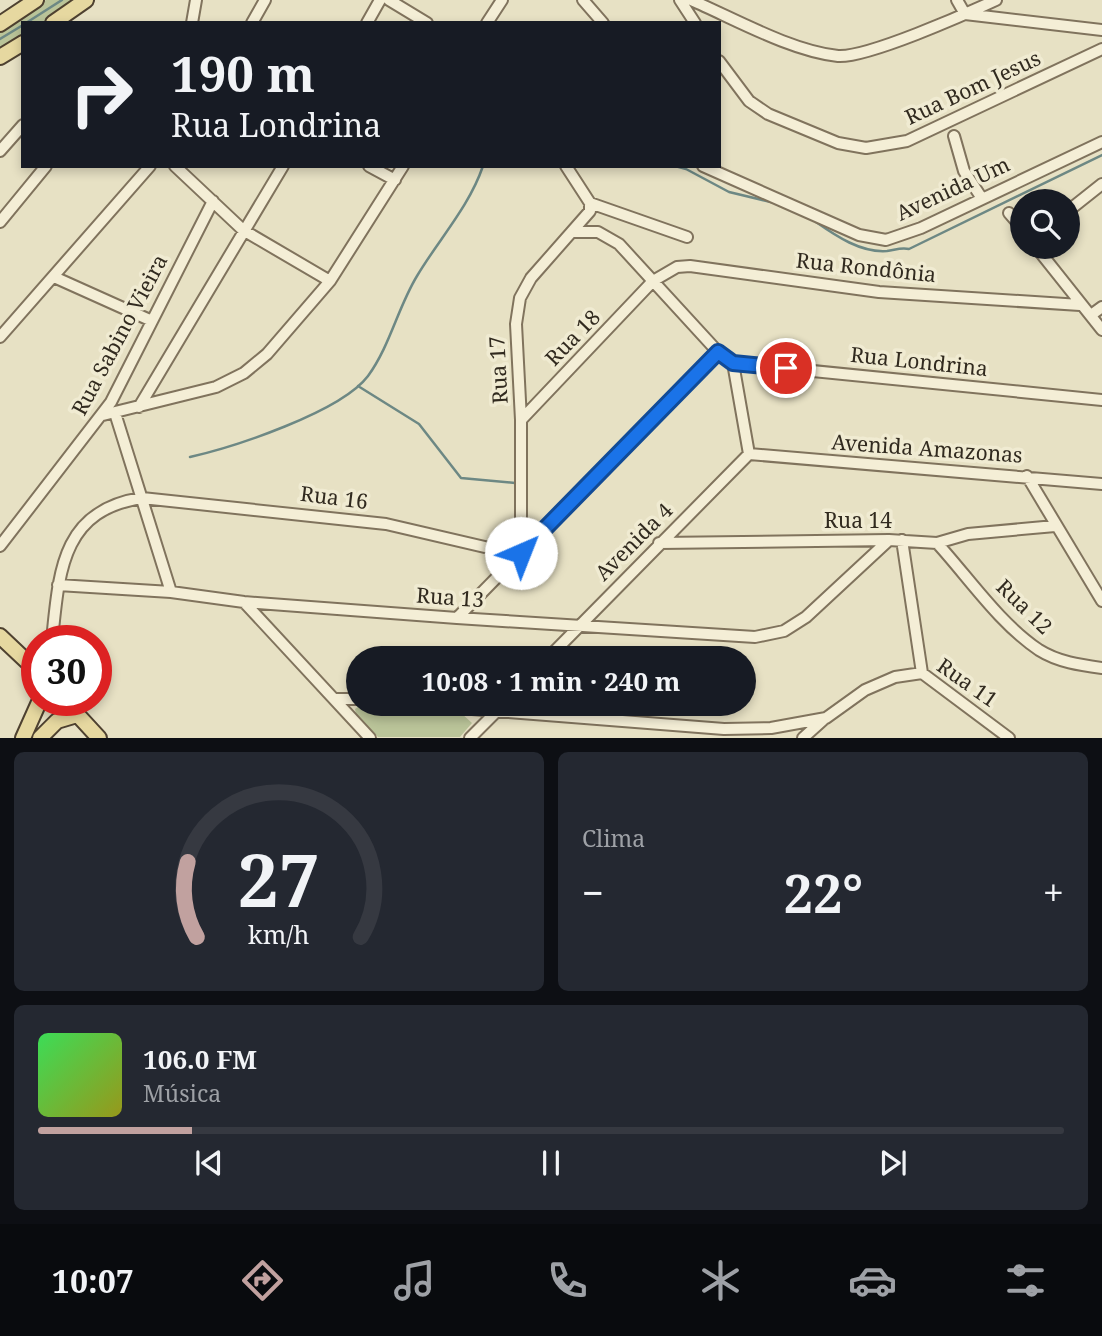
<!DOCTYPE html>
<html lang="pt">
<meta charset="utf-8">
<style>
:root{--surface:#171b24;--page:#242831;--text:#f1f3f6;--muted:#9ea1a6;--line:#363941;--accent:#c1a19f}
body{margin:0;font-family:"Noto Serif",serif;background:var(--page);color:var(--text);height:100vh;display:flex;flex-direction:column;font-size:26px;white-space:nowrap}
*{box-sizing:border-box;margin:0}
p{font-size:23px;color:var(--muted)}
.icon{flex:none;width:38px;height:38px;fill:none;stroke:currentColor;stroke-width:2;stroke-linecap:round;stroke-linejoin:round}
.map{position:relative;height:738px;overflow:hidden}
.details{display:flex;flex-direction:column;gap:14px;padding:14px;background:#0d0f14;flex:1}
.details>*{flex:none}
.hud{position:absolute;left:21px;top:21px;width:700px;height:147px;border-radius:0px;box-shadow:0 4px 10px #0003;background:#171b24;color:var(--text);overflow:hidden}
.fabs{position:absolute;left:1010px;top:189px;display:grid;gap:14px}
.fabs a{display:grid;place-items:center;width:70px;height:70px;border-radius:50%;background:var(--surface);box-shadow:0 4px 10px #0003;font-size:35px}
.speed{position:absolute;left:21px;top:625px;display:flex;gap:14px;font-size:35px;font-weight:700;text-align:center}
.speed>*{display:grid;place-content:center;width:91px;height:91px;border-radius:50%;background:var(--surface);box-shadow:0 4px 10px #0003;line-height:1}
.speed .limit{border:10px solid #d22;background:#fff;color:#111}
.pin{position:absolute;display:grid;place-items:center;width:60px;height:60px;color:#fff;margin:-30px;border:4px solid #fff;border-radius:50%;box-shadow:0 2px 7px #0007}
.me{position:absolute;width:77px;margin:-38px;rotate:44deg;stroke-linejoin:round;filter:drop-shadow(0 0 5px #0008)}
.turn{display:flex;align-items:center;gap:24px;height:147px;padding:0 35px;font-size:32px}
.turn .icon{width:91px;height:91px;stroke-width:2.5}
.turn b{display:block;font-size:49px;line-height:60px}
.big{font-size:52px;font-weight:700;line-height:1.1}
.details .widget{flex:1;display:flex;flex-direction:column;justify-content:center;gap:10px;min-width:0;padding:0 24px;border-radius:10px;background:var(--page)}
.details .dial{align-items:center;gap:0}
.dial svg{height:182px;overflow:visible;fill:none;stroke:var(--line);stroke-width:7;stroke-linecap:round;text-anchor:middle}
.dial text{fill:var(--text);stroke:none}
.song{display:flex;align-items:center;gap:21px}
.cover{width:84px;height:84px;border-radius:10px;background:linear-gradient(135deg,hsl(130 70% 55%),hsl(60 70% 35%))}
.played{height:7px;border-radius:4px;background:linear-gradient(90deg,var(--accent) 15%,var(--line) 15%)}
.keys{display:flex;justify-content:space-around;direction:ltr}
.heat{display:flex;justify-content:space-between;align-items:center;font-size:38px;direction:ltr}
.details .tiles{flex:1;display:grid;gap:14px;grid-template-columns:1fr 1fr}
.widget:last-child{grid-column:span 2}
.trip{position:absolute;left:346px;top:646px;width:410px;height:70px;border-radius:35px;background:var(--surface);box-shadow:0 4px 10px #0003;font-weight:700;line-height:70px;text-align:center}
.menu{display:flex;height:112px;justify-content:space-around;align-items:center;background:#090b0e;color:var(--muted)}
.menu .icon{width:49px;height:49px}
.menu .on{color:var(--accent)}
.menu b{font-size:32px;color:var(--text)}
.map>svg:first-child{display:block}
.green{fill:#bac499}
.lines{fill:none;stroke-linecap:round;stroke-linejoin:round}
.stream{stroke:#6d8884;stroke-width:2.5}
.minor-casing{stroke:#80735d;stroke-width:14}
.major-casing{stroke:#4e4130;stroke-width:18}
.minor{stroke:#f4eed6;stroke-width:10}
.major{stroke:#e6d8a0;stroke-width:14}
.route-casing{stroke:#114b97;stroke-width:18}
.route{stroke:#1a73e8;stroke-width:12}
.labels{text-anchor:middle;stroke-width:7;stroke-linejoin:round;paint-order:stroke}
.street-label{font-size:21px;fill:#312a1f;stroke:#f0ebd2}
</style>
<div class="map">
<svg width="1102" height="738" viewBox="0 0 1102 738">
<rect width="100%" height="100%" fill="#e7e1c4"/>
<!-- green -->
<path class="green" d="M46,0H76L42,23H23V35L0,49V29Z
M361,705L461,713L472,723L460,737H378L356,714L355,709Z"/>
<g class="lines">
<!-- stream -->
<path class="stream" d="M26,23L62,0
M0,39L23,25
M675,166L686,169L729,192L775,203
M816,222C836,236 861,253 887,251C895,250 901,247 909,249L1102,155
M358,386L419,424L461,478L515,483
M190,457C234,447 341,412 368,376C390,346 398,307 417,276C439,239 469,207 483,166"/>
<!-- minor casing -->
<g class="minor-casing">
<path id="minor" d="M389,0L427,23
M583,0L603,23
M680,0L695,23
M691,0C735,19 791,51 838,56C867,58 966,14 996,0
M957,0L965,14
M965,14L1102,30
M192,23L196,0
M252,23L265,0
M367,23L380,0
M487,23L502,0
M719,61L749,101L768,114L838,143L866,148L907,141L1102,49
M954,136L964,171L981,197
M0,151L23,125
M175,166L243,230L330,281
M369,166L395,180
M703,166L859,235L886,240L921,228L1102,142
M590,203L687,237
M1068,211L1102,184
M1009,213L1022,228
M0,222L46,166
M573,232H598L619,244L718,352L733,363L1102,400
M1036,247L1102,330
M54,277L152,321
M1091,315L1102,307
M0,337L150,166
M733,363L749,454
M139,407L283,166
M115,413L171,592
M103,415L216,387L244,373L267,354L330,281L403,166
M521,420L653,281L677,267L690,266L879,292L1080,305
M749,454L1102,484
M1027,476L1102,601
M902,540L922,673
M659,543L889,540L937,543L968,534L1055,526
M937,543C969,578 999,623 1039,650C1058,662 1080,665 1102,668
M0,546L111,402L213,201
M521,553V420L516,324L520,298L531,278L590,211V203L566,166
M58,585L171,592L244,602L457,618L755,637L784,631L806,617L889,540
M244,602L370,738
M457,618L718,352
M52,640C59,573 61,510 142,498L386,524L519,555
M548,658L749,454
M335,699H359
M408,704L724,729L771,728L826,718L865,690L895,677L922,673L1009,738
M470,738L504,704
M803,738L823,720"/>
</g>
<!-- major casing -->
<g class="major-casing">
<path id="major" d="M53,23L86,0
M0,24L36,0
M0,57L23,43
M0,636L37,671
M64,700L99,738
M23,738L40,700
M40,738L57,721L77,715"/>
</g>
<!-- minor -->
<use href="#minor" class="minor"/>
<!-- major -->
<use href="#major" class="major"/>
</g>
<g class="lines">
<!-- route casing -->
<g class="route-casing">
<path id="route" d="M521,553L718,352L733,363L786,368"/>
</g>
<!-- route -->
<use href="#route" class="route"/>
</g>
<g class="labels">
<!-- street labels -->
<g class="street-label">
<text transform="translate(973 88) rotate(-25)" y="7">Rua Bom Jesus</text>
<text transform="translate(953 189) rotate(-25)" y="7">Avenida Um</text>
<text transform="translate(866 268) rotate(6)" y="7">Rua Rondônia</text>
<text transform="translate(120 335) rotate(-62)" y="7">Rua Sabino Vieira</text>
<text transform="translate(573 338) rotate(-46)" y="7">Rua 18</text>
<text transform="translate(919 362) rotate(6)" y="7">Rua Londrina</text>
<text transform="translate(499 370) rotate(-93)" y="7">Rua 17</text>
<text transform="translate(927 449) rotate(4)" y="7">Avenida Amazonas</text>
<text transform="translate(334 498) rotate(7)" y="7">Rua 16</text>
<text x="858" y="528">Rua 14</text>
<text transform="translate(634 542) rotate(-45)" y="7">Avenida 4</text>
<text transform="translate(450 598) rotate(4)" y="7">Rua 13</text>
<text transform="translate(1024 607) rotate(44)" y="7">Rua 12</text>
<text transform="translate(967 683) rotate(35)" y="7">Rua 11</text>
</g>
</g>
</svg>
<div class="fabs">
<a><svg class="icon" aria-label="search" viewBox="0 0 24 24"><circle cx="10" cy="10" r="6"/><path d="M15 15l6 6"/></svg></a>
</div>
<div class="speed"><div class="limit">30</div></div>
<div class="pin" style="left:786px;top:368px;background:#d93025"><svg class="icon" aria-label="arrive" viewBox="0 0 24 24"><path d="M6 21V4h12l-3 4 3 4H6"/></svg></div>
<svg class="me" style="left:521px;top:553px" viewBox="-20 -20 40 40"><circle r="19" fill="#fff"/><path d="M0-13L10 11 0 6-10 11z" fill="#1a73e8"/></svg>
<div class="trip">10:08 · 1 min · 240 m</div>
<div class="hud">
<div class="turn"><svg class="icon" aria-label="right" viewBox="0 0 24 24"><path d="M7 20v-9h11M14 6l5 5-5 5"/></svg><div><b>190 m</b>Rua Londrina</div></div>
</div>
</div>
<section class="details">
<div class="tiles">
<div class="widget dial"><svg viewBox="0 0 100 80">
<path d="M14 69A42 42 0 1 1 86 69"/>
<path d="M14 69A42 42 0 0 1 10 36" stroke="#c1a19f"/>
<text x="50" y="56" font-size="32" font-weight="700">27</text>
<text x="50" y="72" font-size="11">km/h</text>
</svg></div>
<div class="widget"><p>Clima</p>
<div class="heat"><a>−</a><b class="big">22°</b><a>+</a></div>
</div>
<div class="widget">
<div class="song"><i class="cover"></i><div><b>106.0 FM</b><p>Música</p></div></div>
<div class="played"></div>
<div class="keys"><svg class="icon" aria-label="previous" viewBox="0 0 24 24"><path d="M18 5L8 12l10 7zM5 5v14"/></svg><svg class="icon" aria-label="pause" viewBox="0 0 24 24"><path d="M8 5v14M16 5v14"/></svg><svg class="icon" aria-label="next" viewBox="0 0 24 24"><path d="M6 5l10 7-10 7zM19 5v14"/></svg></div>
</div>
</div>
</section>
<nav class="menu">
<b>10:07</b>
<svg class="icon on" aria-label="directions" viewBox="0 0 24 24"><path d="M12 3l9 9-9 9-9-9zM9 14v-3h6M13 9l2 2-2 2"/></svg>
<svg class="icon" aria-label="music" viewBox="0 0 24 24"><path d="M9 18V5l10-2v13"/><circle cx="6" cy="18" r="3"/><circle cx="16" cy="16" r="3"/></svg>
<svg class="icon" aria-label="phone" viewBox="0 0 24 24"><path d="M5 4h4l2 5-3 2q2 4 5 5l2-3 5 2v4C11 20 4 13 5 4z"/></svg>
<svg class="icon" aria-label="climate" viewBox="0 0 24 24"><path d="M12 3v18M4 7l16 10M4 17L20 7"/></svg>
<svg class="icon" aria-label="car" viewBox="0 0 24 24"><path d="M5 17H2v-5l4-1 3-4h7l3 4 3 1v5h-3M9 17h6M6 11h13"/><circle cx="7" cy="17" r="2"/><circle cx="17" cy="17" r="2"/></svg>
<svg class="icon" aria-label="filters" viewBox="0 0 24 24"><path d="M4 7h16M4 17h16"/><circle cx="9" cy="7" r="2"/><circle cx="15" cy="17" r="2"/></svg>
</nav>
